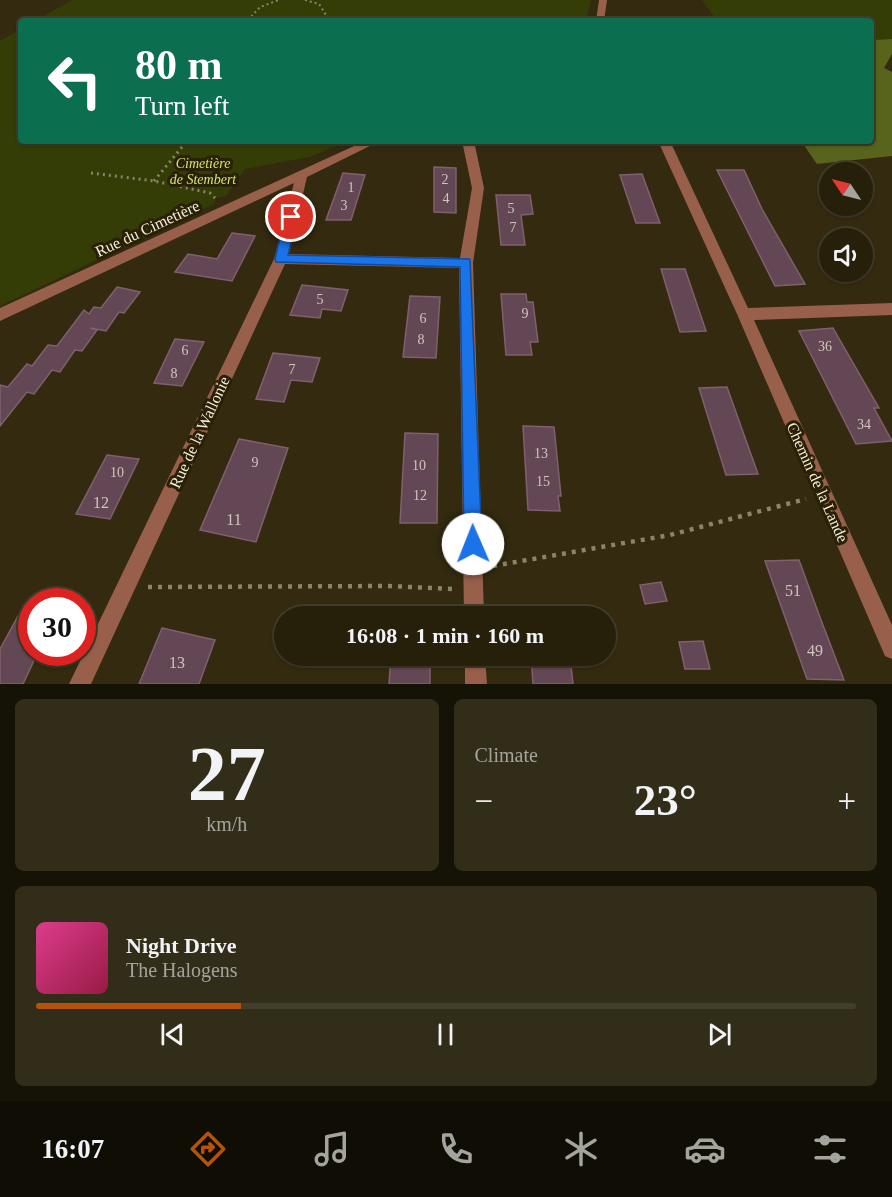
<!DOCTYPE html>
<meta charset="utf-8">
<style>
:root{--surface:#26200b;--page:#322d19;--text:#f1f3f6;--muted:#a4a39d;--line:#423e2c;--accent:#b45309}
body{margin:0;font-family:"Times New Roman",serif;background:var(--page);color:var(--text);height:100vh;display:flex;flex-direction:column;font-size:22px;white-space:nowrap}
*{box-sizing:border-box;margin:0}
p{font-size:20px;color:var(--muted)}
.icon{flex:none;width:33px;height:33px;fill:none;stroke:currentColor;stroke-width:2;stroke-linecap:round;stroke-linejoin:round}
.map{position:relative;height:684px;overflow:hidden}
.drawer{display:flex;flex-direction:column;gap:15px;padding:15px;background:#151206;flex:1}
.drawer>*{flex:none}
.banner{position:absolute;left:18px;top:18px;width:856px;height:126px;border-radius:6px;box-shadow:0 2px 4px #0004,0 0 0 2px var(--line);background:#0b6e4f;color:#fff;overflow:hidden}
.needle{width:39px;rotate:305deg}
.fabs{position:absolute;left:819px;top:162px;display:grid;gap:12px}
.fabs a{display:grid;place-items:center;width:54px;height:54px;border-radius:50%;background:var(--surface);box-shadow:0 2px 4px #0004,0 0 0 2px var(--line);font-size:30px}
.speed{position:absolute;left:18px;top:588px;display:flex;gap:12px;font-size:30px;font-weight:700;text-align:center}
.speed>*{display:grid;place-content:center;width:78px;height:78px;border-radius:50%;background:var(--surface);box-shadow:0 2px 4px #0004,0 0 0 2px var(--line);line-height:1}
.speed .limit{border:9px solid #d22;background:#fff;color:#111}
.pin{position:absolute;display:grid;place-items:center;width:51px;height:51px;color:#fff;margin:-26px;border:3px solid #fff;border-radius:50%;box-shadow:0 2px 6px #0007}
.me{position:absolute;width:66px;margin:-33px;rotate:359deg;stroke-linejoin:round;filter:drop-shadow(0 0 4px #0008)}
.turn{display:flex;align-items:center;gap:21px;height:126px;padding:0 18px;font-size:27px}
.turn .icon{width:78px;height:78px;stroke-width:2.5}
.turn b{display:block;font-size:42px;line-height:51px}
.big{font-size:45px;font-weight:700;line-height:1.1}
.drawer .widget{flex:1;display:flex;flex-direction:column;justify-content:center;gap:9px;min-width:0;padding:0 21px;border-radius:9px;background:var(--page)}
.drawer .dial{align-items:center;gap:0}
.dial b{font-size:78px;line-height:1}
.song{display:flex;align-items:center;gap:18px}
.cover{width:72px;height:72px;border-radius:9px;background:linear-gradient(135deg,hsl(330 70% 55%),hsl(340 70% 35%))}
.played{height:6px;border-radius:3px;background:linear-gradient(90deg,var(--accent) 25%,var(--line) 25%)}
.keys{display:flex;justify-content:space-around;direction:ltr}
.heat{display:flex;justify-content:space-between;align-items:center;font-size:33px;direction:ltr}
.drawer .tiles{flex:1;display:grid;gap:15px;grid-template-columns:1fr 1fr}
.widget:last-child{grid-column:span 2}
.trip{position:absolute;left:274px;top:606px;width:342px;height:60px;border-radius:30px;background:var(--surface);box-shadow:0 2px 4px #0004,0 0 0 2px var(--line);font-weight:700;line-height:60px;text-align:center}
.tab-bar{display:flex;height:96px;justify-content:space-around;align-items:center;background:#0f0d04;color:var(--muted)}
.tab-bar .icon{width:42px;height:42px}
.tab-bar .selected{color:var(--accent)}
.tab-bar b{font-size:27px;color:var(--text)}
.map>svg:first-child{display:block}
.green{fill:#353d06}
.forest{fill:#58641b}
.building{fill:#644754;stroke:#7f606e;stroke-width:1.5}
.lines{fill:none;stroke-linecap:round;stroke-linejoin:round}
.path-far2{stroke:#8a836d;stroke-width:2;stroke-dasharray:2 3;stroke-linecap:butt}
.path-far1{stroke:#8a836d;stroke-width:3;stroke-dasharray:2 4;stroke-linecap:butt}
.path{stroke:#8a836d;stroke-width:4.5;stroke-dasharray:4 6;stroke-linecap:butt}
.street{fill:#98604a;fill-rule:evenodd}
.route{fill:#1a73e8;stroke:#114b97;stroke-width:1.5}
.labels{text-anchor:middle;stroke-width:6;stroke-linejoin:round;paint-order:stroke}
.far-park-label{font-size:14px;font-style:italic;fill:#d3e86e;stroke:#292005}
.number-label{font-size:14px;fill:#d0c5bc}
.street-label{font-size:16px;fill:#f4efdf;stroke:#292005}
.near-number-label{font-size:16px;fill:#d0c5bc}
</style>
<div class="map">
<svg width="892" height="684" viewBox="0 0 892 684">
<rect width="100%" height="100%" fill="#332a0f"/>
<!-- green -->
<path class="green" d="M72,0H591L586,21H35Z
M702,0H892V39L872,40V21H717Z
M21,29V141H349L309,157L245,169L226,196L216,198L214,204L0,306V41Z"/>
<!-- forest -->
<path class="forest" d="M892,39V54L884,68L892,72V156L817,164L801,141H872V40Z"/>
<!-- building -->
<path class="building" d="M434,167L456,168V213L434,212Z
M717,170H744L762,209L805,284L775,286Z
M343,173L365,175L351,220H326Z
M642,174L660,223H636L620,175Z
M496,195H530L533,214L521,215L525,245H501Z
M232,233L255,236L232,281L175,272L188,254L217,259Z
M661,269H685L706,331L680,332Z
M302,285L348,290L341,311L322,309L320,318L290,315Z
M117,287L140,292L124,313L119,312L106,331L90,328L97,330L82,351L75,350L60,372L52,370L34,394L27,392L0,426V385L8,387L27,364L32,366L48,345L57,346L84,310L89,314L94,307L101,308Z
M501,294H526L527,302H533L538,342H530L532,355H506Z
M410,296L440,297L436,358L403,357Z
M833,328L879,408H874L892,441L856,444L799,331Z
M175,339L204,342L182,386L154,383Z
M273,353L320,358L312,382L291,380L284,402L256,399Z
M727,387L758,474L726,475L699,388Z
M523,426L554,427L561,496H558L560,511L528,510Z
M405,433L438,434L437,523H400Z
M239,439L288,448L256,542L200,530Z
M107,455L139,459L110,519L76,514Z
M799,560L821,620L844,680L807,679L765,561Z
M661,582L667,601L645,604L640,585Z
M18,616L32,618V652H38L23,684H0V649Z
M162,628L215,640L199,684H139Z
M703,641L710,669H685L679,642Z
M391,656H430V684H389Z
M531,656H570L573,684H533Z"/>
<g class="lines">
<!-- path-far2 -->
<path class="path-far2" d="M305,0L319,4L326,15L322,21
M251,21L250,18L260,7L279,0"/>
<!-- path-far1 -->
<path class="path-far1" d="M91,173L154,181L210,193L215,198
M154,181L187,141"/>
<!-- path -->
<path class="path" d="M493,566L670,535L806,499
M148,587L389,586L452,589"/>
<!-- street -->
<path class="street" d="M599,0H607L604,21H596Z
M365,141H380L307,177L289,254L460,258L472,188L462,141H474L484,188L473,263L484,616H464L459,268L285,264L91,684H69L274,259L294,183L0,321V308Z
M658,141H670L748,308L892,303V315L754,320L892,625V659L885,656L737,314Z
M465,656H485L487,684H465Z"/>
</g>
<!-- route -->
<path class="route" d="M291,212L297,217L288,255L470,259L482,544L479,550L473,553L467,550L464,544L460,267L276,262L275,259L285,217Z"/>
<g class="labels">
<!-- far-park labels -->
<g class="far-park-label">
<text x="203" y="168">Cimetière<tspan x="203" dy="16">de Stembert</tspan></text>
</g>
<!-- number labels -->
<g class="number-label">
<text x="445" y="184">2</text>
<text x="351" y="192">1</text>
<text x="446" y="203">4</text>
<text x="344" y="210">3</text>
<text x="511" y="213">5</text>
<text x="513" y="232">7</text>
<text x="320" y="304">5</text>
<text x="525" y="318">9</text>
<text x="423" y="323">6</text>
<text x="421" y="344">8</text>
<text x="825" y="351">36</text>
<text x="185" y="355">6</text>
<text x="292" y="374">7</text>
<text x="174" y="378">8</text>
<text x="864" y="429">34</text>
<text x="541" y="458">13</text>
<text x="255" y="467">9</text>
<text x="419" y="470">10</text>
<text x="117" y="477">10</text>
<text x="543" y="486">15</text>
<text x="420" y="500">12</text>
</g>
<!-- street labels -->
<g class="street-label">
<text transform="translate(147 228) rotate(-25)" y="6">Rue du Cimetière</text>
<text transform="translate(199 432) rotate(-65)" y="6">Rue de la Wallonie</text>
<text transform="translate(818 482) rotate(66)" y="6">Chemin de la Lande</text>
</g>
<!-- near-number labels -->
<g class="near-number-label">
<text x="101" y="508">12</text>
<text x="234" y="525">11</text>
<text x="793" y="596">51</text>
<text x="815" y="656">49</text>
<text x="177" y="668">13</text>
</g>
</g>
</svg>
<div class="fabs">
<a><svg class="needle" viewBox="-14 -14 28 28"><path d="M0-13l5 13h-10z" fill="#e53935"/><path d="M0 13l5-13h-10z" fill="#a4a39d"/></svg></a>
<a><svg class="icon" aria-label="sound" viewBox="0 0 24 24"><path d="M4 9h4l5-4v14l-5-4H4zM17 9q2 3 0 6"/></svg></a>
</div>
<div class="speed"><div class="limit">30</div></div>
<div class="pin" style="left:291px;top:217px;background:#d93025"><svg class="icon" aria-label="arrive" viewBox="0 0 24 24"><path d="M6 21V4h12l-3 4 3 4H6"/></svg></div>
<svg class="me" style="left:473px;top:544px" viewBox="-20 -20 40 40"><circle r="19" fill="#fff"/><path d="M0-13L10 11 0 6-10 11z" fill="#1a73e8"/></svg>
<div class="trip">16:08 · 1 min · 160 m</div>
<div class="banner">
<div class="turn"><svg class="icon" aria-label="left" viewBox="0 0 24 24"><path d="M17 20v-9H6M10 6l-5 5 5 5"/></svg><div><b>80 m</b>Turn left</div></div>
</div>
</div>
<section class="drawer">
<div class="tiles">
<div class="widget dial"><b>27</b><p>km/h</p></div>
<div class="widget"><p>Climate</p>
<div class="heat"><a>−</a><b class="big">23°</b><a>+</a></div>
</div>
<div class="widget">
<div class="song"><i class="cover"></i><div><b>Night Drive</b><p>The Halogens</p></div></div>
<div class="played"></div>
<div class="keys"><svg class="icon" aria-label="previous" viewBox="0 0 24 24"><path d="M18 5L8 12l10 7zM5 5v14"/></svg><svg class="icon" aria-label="pause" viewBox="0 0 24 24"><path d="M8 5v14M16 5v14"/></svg><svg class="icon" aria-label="next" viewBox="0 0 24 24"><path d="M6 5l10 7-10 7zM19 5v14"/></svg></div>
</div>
</div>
</section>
<nav class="tab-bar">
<b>16:07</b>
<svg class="icon selected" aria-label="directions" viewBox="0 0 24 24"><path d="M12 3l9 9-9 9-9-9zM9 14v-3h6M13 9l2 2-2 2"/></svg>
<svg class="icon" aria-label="music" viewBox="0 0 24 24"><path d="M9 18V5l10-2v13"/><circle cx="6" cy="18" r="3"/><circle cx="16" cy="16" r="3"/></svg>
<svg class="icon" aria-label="phone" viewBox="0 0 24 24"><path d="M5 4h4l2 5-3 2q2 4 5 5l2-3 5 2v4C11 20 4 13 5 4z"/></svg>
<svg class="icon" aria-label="climate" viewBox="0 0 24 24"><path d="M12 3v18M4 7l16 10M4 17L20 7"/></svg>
<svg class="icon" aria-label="car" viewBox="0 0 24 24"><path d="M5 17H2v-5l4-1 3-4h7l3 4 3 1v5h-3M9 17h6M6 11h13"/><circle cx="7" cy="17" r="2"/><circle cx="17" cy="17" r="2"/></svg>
<svg class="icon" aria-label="filters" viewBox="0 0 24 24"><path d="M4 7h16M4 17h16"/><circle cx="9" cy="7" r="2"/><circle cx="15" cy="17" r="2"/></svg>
</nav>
